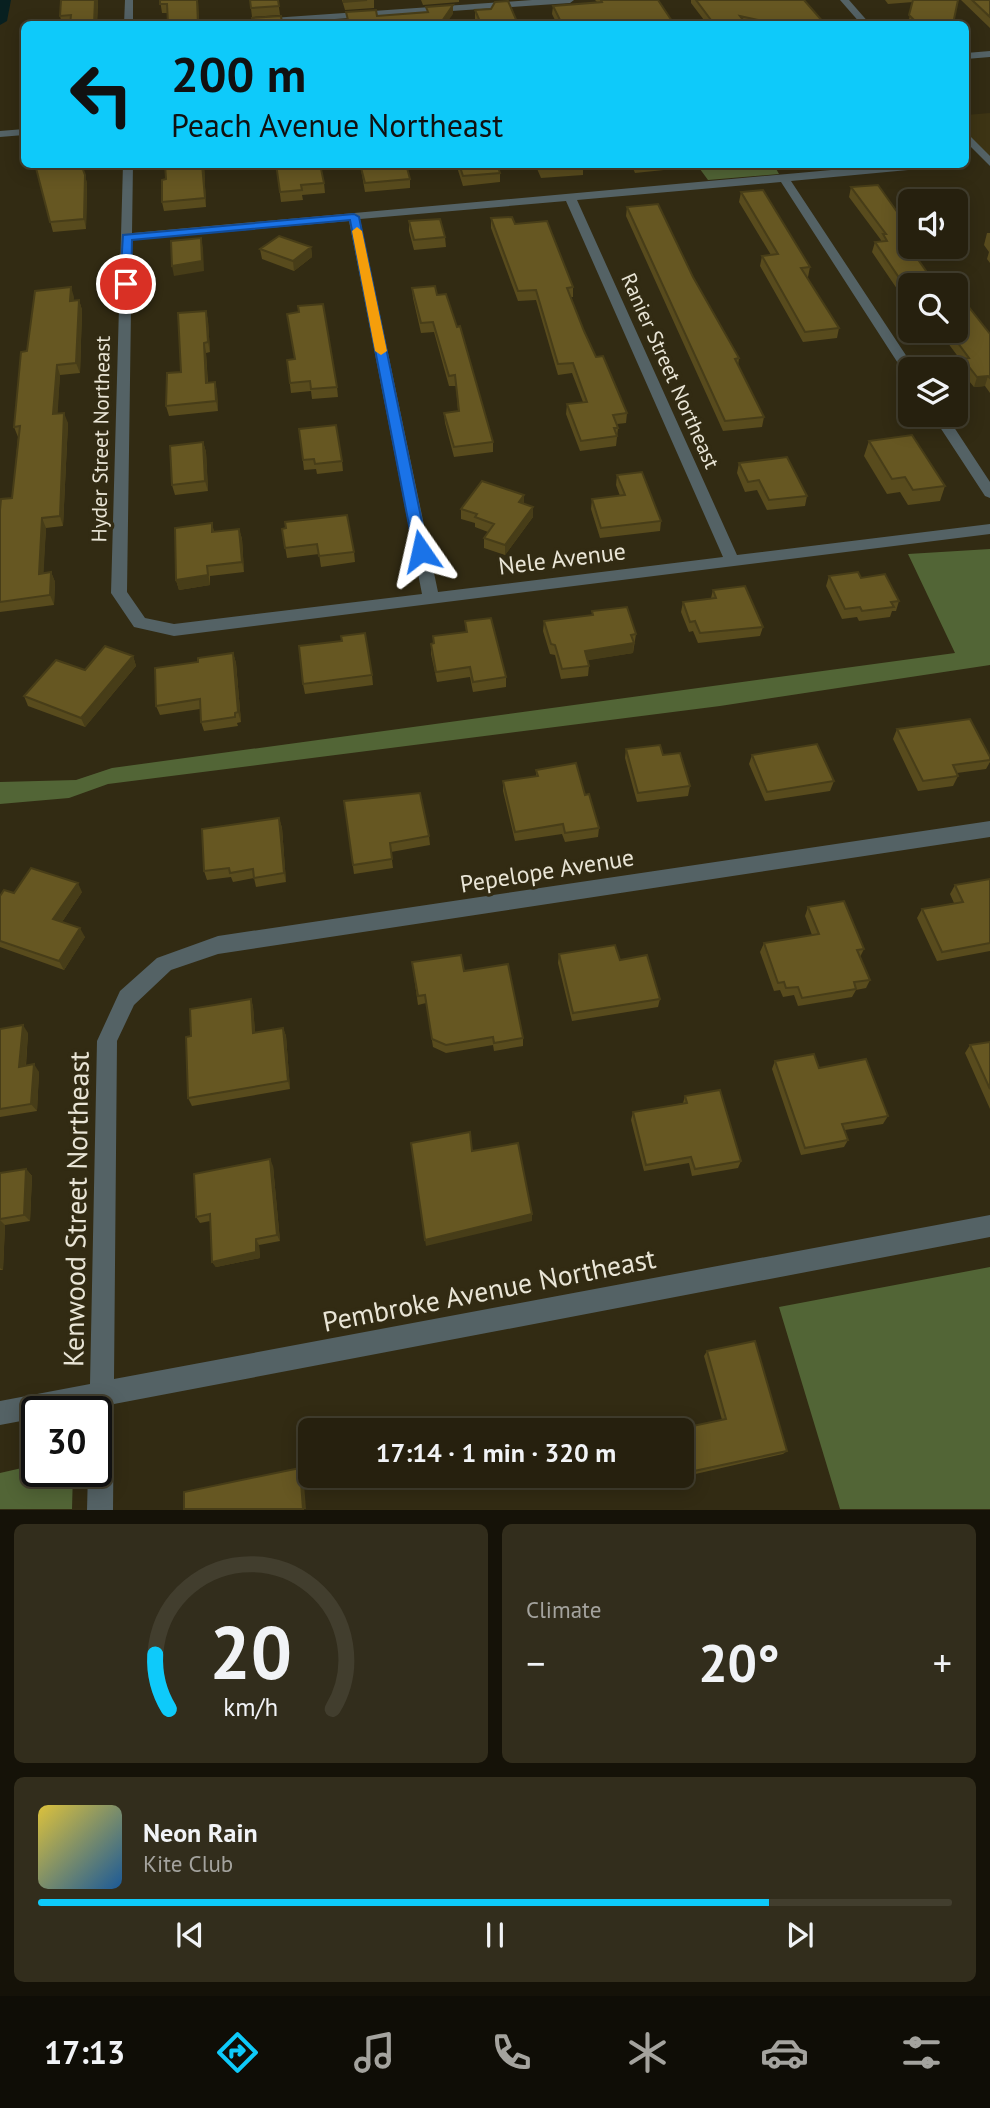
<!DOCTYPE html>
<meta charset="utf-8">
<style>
:root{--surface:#26200e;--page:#322d1c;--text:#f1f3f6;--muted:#a4a39e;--line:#423e2e;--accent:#0ecafa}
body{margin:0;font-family:"PT Sans",sans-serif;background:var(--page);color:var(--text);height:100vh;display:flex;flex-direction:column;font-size:26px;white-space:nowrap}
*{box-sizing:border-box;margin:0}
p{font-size:23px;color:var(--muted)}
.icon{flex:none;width:38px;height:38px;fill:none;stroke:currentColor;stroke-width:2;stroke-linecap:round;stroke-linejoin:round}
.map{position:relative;height:1510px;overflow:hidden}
.sheet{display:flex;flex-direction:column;gap:14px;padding:14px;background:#151208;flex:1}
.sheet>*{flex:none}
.guide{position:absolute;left:21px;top:21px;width:948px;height:147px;border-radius:10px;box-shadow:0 4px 18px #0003,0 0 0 2px var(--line);background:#0ecafa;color:#111;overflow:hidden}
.tools{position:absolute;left:898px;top:189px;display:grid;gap:14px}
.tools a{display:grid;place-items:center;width:70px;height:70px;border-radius:10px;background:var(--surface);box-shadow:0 4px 18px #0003,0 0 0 2px var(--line);font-size:35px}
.speed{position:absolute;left:21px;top:1396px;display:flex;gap:14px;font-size:35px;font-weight:700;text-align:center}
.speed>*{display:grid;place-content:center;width:91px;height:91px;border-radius:50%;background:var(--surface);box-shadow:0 4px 18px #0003,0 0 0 2px var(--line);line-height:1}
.speed .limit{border:4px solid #111;border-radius:10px;background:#fff;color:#111}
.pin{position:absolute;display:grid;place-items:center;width:60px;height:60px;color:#fff;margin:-30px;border:4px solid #fff;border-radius:50%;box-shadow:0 2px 7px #0007}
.me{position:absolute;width:77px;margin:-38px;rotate:349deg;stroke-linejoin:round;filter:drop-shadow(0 0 5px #0008)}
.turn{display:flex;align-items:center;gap:24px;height:147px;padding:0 35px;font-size:32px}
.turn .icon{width:91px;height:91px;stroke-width:2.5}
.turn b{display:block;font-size:49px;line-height:60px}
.big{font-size:52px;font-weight:600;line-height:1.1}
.sheet .widget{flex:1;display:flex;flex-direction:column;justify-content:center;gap:10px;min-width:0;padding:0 24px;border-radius:10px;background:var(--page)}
.sheet .dial{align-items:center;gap:0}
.dial svg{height:182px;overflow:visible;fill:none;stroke:var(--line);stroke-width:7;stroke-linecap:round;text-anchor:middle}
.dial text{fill:var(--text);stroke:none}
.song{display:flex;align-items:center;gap:21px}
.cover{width:84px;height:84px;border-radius:10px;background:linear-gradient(135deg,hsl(50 70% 55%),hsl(210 70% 35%))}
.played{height:7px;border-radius:4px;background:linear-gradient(90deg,var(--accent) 80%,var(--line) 80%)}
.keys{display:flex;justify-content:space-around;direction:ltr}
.heat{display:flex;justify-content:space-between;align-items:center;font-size:38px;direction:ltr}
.sheet .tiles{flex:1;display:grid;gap:14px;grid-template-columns:1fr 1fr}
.widget:last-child{grid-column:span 2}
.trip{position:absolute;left:298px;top:1418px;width:396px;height:70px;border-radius:10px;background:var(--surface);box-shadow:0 4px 18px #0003,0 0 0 2px var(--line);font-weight:600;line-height:70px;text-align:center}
.tabs{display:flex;height:112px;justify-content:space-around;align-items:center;background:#0f0d06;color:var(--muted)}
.tabs .icon{width:49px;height:49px}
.tabs .selected{color:var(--accent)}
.tabs b{font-size:32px;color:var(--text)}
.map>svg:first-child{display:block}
.built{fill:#3d3414}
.forest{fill:#526536}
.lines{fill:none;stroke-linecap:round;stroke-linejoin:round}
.canal{fill:#082020;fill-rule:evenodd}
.minor{fill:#546265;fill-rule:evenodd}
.wall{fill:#584b1d}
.shaded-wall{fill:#473d18}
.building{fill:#665722;stroke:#473d18;stroke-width:2}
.route{fill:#1a73e8;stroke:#114b97;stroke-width:2}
.slow{fill:#f59e0b}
.labels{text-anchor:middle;stroke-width:7;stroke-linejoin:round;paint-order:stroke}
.far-street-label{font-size:21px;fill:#e9e5d6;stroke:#322b13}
.street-label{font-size:24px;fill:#e9e5d6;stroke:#322b13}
.near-street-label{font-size:28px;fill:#e9e5d6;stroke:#322b13}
</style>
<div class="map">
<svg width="990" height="1510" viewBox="0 0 990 1510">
<rect width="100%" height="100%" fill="#322b13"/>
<!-- built -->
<path class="built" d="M990,113V163L966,135V115Z"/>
<!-- forest -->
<path class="forest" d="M697,165H774L779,174L708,180Z
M990,549V665L720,706L108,784L69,798L0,804V782L76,780L112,768L955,653L908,554Z
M990,1267V1509H840L779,1307Z
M35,1465L37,1472H73L72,1509H0V1473Z"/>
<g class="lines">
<!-- canal -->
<path class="canal" d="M0,0H11L7,21L0,25Z"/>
<!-- minor -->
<path class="minor" d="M125,0H133V24H124Z
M532,0H574L570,3L262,24H225L230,21Z
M840,0H849L870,24H861Z
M990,51V57L966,59V53Z
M24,129V135L0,137V131Z
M966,132L990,156V166L966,142Z
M123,164H133L132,233L898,164H945L940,167L791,181L915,369H910V375L903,371L781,182L577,200L737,555L990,524V534L174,636L134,627L111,593ZM566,201L723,557L438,592L360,219ZM349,221L422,594L174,624L145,618L127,592L132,240Z
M932,415H946L990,482V498L985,496Z
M990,821V837L218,954L171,970L134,1005L117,1041L114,1379L990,1215V1237L114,1404L113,1510H87L88,1472H96V1412H89V1409L70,1412H37V1418L0,1425V1401L90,1384L97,1041L120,991L157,958L218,936Z"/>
</g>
<!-- wall -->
<path class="wall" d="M61,0H98L97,24H62L60,16Z
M160,0H198L199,24L168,13H162Z
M250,0H278L280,15L252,17Z
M342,0H374V8L345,10Z
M421,0H459V2L423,5Z
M595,0H658L674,24H557L552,14L553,6L597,2Z
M691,0H804L825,24H707L691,3Z
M885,0H958L953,24H908L913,2L888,4Z
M961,0H990V28Z
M491,9L518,24H477L475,19V10Z
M165,164H204L206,207L164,211L162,202L166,179Z
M276,164L324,183L325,193L302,195L303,200L281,202Z
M360,164L410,179V188L365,192Z
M456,164H497L500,173V182L463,186Z
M535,164H583V175L541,178Z
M631,164H664V170L635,173Z
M36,168L85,175L87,184L86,229L53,232Z
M851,187L925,250L922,260H919L910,285V308L872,252L875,242L881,241V240L849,197Z
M741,192L810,267L808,277H806L839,328L837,338L803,342L760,266L762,256L771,255L739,202Z
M627,207L693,277L739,358L738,366L764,417L762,427L723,431L626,216Z
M491,218L515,224L573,287V297H571L584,331L596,357L627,413L626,423L617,424L618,428L616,446L580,451L566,414L567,404L583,402L572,373L558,375L536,300L518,301L491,228Z
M409,221L445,237L446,247L414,250L409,231Z
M987,233H990V263L987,259L989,252L984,245Z
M311,247L312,257L294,271L262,259L260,249Z
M412,288L437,295L493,442V452L454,457L445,423L444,413L458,411L456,386H449L434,332L421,333L413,298Z
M74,297L73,300H79L82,310L80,373L60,375L57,414L68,423L63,526L46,528L43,573L51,572L55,582L54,605L0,612V510L12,498L18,437L14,427Z
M206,311L208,321L210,352L206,353L208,383L215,382L217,392L218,411L169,416L166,406Z
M939,331H956L990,334V393L985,386L974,387L959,369L962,362Z
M287,360L337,387L338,397L312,399L311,391L291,393Z
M299,429L342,461L343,471L317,474L316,469L304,470Z
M869,441L945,486L940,501L908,505L900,492L887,494L864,456Z
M203,442L206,452L208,491L175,495L172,485Z
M739,463L807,496L805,506L767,510L757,490L745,492L737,473Z
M617,475L661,521L660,531L600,538L591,509L592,499L620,496L616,485Z
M533,507V517L505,555L484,548V538L488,532L475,527V523L461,519V509Z
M212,523L214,532L239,529L242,539L244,572L210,576V585L179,590L176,580Z
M282,529L354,552L355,562L321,567L319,554L287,558Z
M829,576L861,578L899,601L896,611H892L890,617L859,621L857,617L842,619L826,586Z
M713,590L763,627L760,636L698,643L693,631L689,632L681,612L683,602L711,598Z
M592,611L636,634L633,653L587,660L589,666L588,676L561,679L555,655L550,654L543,631L544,621L592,615Z
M465,621L506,677V687L473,692L470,677L437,682L431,654V644H433V636L466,632Z
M233,653L236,663L241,722L237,723L238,726L204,731L201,722L200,709L160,715L156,706L198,662Z
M133,656L136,666L85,727L28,706L24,696L85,670Z
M372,675L373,685L305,694L303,684Z
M897,729L990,757V762L986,769L957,773L958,776L953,786L918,791L893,739Z
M626,749L663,755L690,786L688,796L637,802L625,758Z
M752,755L834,781L830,791L765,801L749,764Z
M536,770L585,795L599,828L598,837L565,842L562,834L515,841L503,791V781L536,776Z
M344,801L429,836L430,845L391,852L393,868L354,874Z
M279,818L282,828L286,882L256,887L254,878L233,882L231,877L207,880L204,871Z
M990,879V951L937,961L917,918L922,909L954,903L950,894L955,885Z
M82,892L62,922L85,937L64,970L0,947V896L14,893Z
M808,907L864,949L860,957L870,980L866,988L856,990L852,997L798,1006L794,995L783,997L780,990L774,991L760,952L764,943L812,935L805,916Z
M559,954L620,960L660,999L658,1007L572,1021L558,963Z
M412,962L464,971L523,1038V1046L494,1051L493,1045L446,1053L433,1047L426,1003L418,1005Z
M251,999L253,1007L255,1033L283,1028L286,1036L290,1089L192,1106L188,1098L191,1036Z
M0,1029L28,1033L26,1066L39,1072L37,1111L0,1117Z
M990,1042V1109L965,1053L970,1045Z
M775,1061L819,1068L888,1116L883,1124L845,1130L848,1140L844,1147L801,1155L772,1069Z
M685,1096L741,1161L738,1168L692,1176L689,1163L644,1171L631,1120L633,1112L683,1103Z
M273,1166L280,1241L259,1245L260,1258L216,1267L212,1262L210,1221L200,1223L196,1217Z
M26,1169L32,1176L30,1221L5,1225L3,1270H0V1173Z
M707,1351L787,1451L783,1454L691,1475L681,1432L683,1428L722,1420L704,1356Z"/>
<!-- shaded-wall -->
<path class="shaded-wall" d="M95,0H98L97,24H94Z
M453,5V14L446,24H440Z
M202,164H204L206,207L205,198Z
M85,175L87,184L86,229L84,219Z
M201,238L203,248L204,271L174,276L172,266Z
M311,247L312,257L294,271L293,261Z
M71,287L74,297L73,311L70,301Z
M79,300L82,310L80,373L76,363Z
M206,311L208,321L210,352L208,342Z
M204,343L206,353L208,393L206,383Z
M57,365L60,375L57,424L53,414Z
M988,376L985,386L974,387L977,377Z
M215,382L217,392L218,411L216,401Z
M64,413L68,423L63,526L60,516Z
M203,442L206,452L208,491L205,481Z
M524,495V505L519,502Z
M533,507V517L505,555V545Z
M42,518L46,528L43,584L39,574Z
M239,529L242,539L244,572L242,562Z
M207,566L210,585L179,590L176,580Z
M51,572L55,582L54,605L50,595Z
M634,643L633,653L584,661L585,651Z
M233,653L236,663L241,722L238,712Z
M133,656L136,666L85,727L81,718Z
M279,818L282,828L286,882L284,873Z
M78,883L82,892L58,928L53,919Z
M80,928L85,937L64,970L59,961Z
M251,999L253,1007L256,1041L253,1033Z
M23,1025L28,1033L25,1074L19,1067Z
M283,1028L286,1036L290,1089L288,1081Z
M34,1064L39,1072L37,1111L31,1104Z
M270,1159L273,1166L280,1241L277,1235Z
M26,1169L32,1176L30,1221L24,1215Z
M532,1214V1221L426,1246L425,1240Z
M0,1220L5,1225L3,1270L0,1268Z
M256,1239L259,1245L260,1258L216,1267L212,1262Z
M300,1468L303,1472L306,1509H303Z"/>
<!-- building -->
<path class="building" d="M61,0H95L94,24H70L71,15L60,16Z
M160,0H197L198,24H168L167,4H160Z
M250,0H278L279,6L251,8Z
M344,0H367L344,2Z
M601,0H658L674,24H562L553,6L602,2Z
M696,0H804L825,24H776L740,16L746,24H714Z
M913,0H958L953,24H928L917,23L909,15Z
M972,0H990V17Z
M508,1L518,24H481L475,10L491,9L495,2Z
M453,5L440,24H331V21L348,20L346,12L376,10L377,16L428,12L426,7Z
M281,16L282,23H290L291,24H253L252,18Z
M81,164L85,175L84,219L50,222L36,168L46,164Z
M165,164H202L205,198L162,202V180L166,179Z
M276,164H320L324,183L301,185L302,190L280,192Z
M360,164H406L410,179L365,183Z
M459,164H497L500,173L463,176Z
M540,164H583L584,166L541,169Z
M878,185L910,230V247H922L925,250L912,251L936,285H910V294L875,242L887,241L883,234H886L851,187Z
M763,190L810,267L801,268L839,328L805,332L762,256L778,254L741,192Z
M658,204L693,277L739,358L735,359L764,417L725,421L627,207Z
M512,217L515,224L547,221L573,287L567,288L584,331L596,357L603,356L627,413L613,415L618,428H614L617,436L581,441L567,404L587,402L573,363L558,364L536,290L518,291L491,218Z
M440,219L445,237L414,240L409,221Z
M279,236L311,247L293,261L260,249Z
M201,238L202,261L172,266L171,241Z
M435,286L437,295L446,294L457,327L460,326L493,442L454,447L444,413L459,411L455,375L449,376L433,322L421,323L412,288Z
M71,287L70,301L79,300L76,363L57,365L53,414L64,413L60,516L42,518L39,574L51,572L50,595L0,602V510L1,499L12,498L20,426L14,427L21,352L27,351L35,291Z
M956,292H957L990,334V378L988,376L977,377L963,359L969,358L949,331H956Z
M323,304L337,387L311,389L310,381L290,383L287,360L295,359L287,314L299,312L298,306Z
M206,311L208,342L204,343L206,383L215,382L216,401L166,406L167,373L181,372L178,313Z
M336,425L342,461L315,464L314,459L303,460L299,429Z
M912,435L945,486L913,490L905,477L892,479L869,441Z
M203,442L205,481L172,485L170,446Z
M787,457L807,496L769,500L759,480L748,482L739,463Z
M642,472L661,521L601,528L592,499L625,495L617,475Z
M482,481L524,495L519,502L533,507L505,545L484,538L494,524L475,517L477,514L461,509Z
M347,515L354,552L319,556L317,544L285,548L282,529L286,528L285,522Z
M212,523V532L239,529L242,562L207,566L208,575L176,580L175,528Z
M858,572L861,578L885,574L899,601L891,602L894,607L862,611L860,607L845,609L829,576Z
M745,586L763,627L700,633L695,621L690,622L683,602L716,598L713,590Z
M627,607L636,634L631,635L634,643L585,651L589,666L562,669L555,645L551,644L544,621L593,615L592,611Z
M491,618L506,677L473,682L470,667L436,672L431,644L434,643L433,636L467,632L465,621Z
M365,633L372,675L303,684L299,646L342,641L341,636Z
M105,646L133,656L81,718L24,696L56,660L85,670Z
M233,653L238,712L235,713V717L201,722L200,699L156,706L155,668L198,662V658Z
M970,719L990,757V760L953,765L958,776L923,781L897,729Z
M817,744L834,781L767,792L752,755Z
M660,745L663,755L680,753L690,786L638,793L626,749Z
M576,763L585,795L589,794L599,828L565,833L563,824L515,832L503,781L538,776L536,770Z
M420,793L429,836L390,843L392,859L353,865L344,801Z
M279,818L284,873L254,878L253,869L230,873L229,868L204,871L202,829Z
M31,868L78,883L53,919L80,928L59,961L0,941V896L4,890L14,893Z
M990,879V943L942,952L922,909L963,902L955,885Z
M844,901L864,949L857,950L870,980L854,982L856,989L802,998L798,987L786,988L784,982L778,983L764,943L819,934L808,907Z
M615,945L620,960L647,955L660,999L573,1013L559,954Z
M461,955L464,971L508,964L523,1038L494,1043L493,1037L446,1045L432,1039L425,995L418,996L412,962Z
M251,999L253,1033L283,1028L288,1081L188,1098L186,1037L191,1036L190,1009Z
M23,1025L19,1067L34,1064L31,1104L0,1109V1029Z
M990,1042V1089L970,1045Z
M814,1054L819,1068L866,1059L888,1116L842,1124L848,1140L805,1148L775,1061Z
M720,1090L741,1161L695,1169L691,1157L646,1165L633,1112L687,1103L685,1096Z
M470,1132L472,1151L518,1143L532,1214L425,1240L411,1143Z
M270,1159L277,1235L256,1239V1252L212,1262L210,1214L196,1217L194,1174Z
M26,1169L24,1215L0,1219V1173Z
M755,1341L787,1451L694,1471L683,1428L726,1419L707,1351Z
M300,1468L303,1509H184V1492Z"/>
<!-- route -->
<path class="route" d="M354,214L359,217L428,551L421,555L414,551L350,220L132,240L131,284L126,287L120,284L123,235Z"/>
<!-- slow -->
<path class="slow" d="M357,227L362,231L387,351L381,355L375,351L352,231Z"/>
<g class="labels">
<!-- far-street labels -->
<g class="far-street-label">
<text transform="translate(670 371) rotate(66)" y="7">Ranier Street Northeast</text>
<text transform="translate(101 439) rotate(-89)" y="7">Hyder Street Northeast</text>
</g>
<!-- street labels -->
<g class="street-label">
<text transform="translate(562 559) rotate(-7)" y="8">Nele Avenue</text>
<text transform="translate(547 871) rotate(-9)" y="8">Pepelope Avenue</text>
</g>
<!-- near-street labels -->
<g class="near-street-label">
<text transform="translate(76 1209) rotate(-89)" y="10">Kenwood Street Northeast</text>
<text transform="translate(489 1290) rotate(-11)" y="10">Pembroke Avenue Northeast</text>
</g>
</g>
</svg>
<div class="tools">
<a><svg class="icon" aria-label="sound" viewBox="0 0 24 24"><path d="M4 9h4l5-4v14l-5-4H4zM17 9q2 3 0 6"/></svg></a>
<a><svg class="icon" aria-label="search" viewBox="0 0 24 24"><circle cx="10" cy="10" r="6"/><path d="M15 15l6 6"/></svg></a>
<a><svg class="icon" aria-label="layers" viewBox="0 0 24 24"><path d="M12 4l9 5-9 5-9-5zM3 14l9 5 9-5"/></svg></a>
</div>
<div class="speed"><div class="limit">30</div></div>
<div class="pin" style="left:126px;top:284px;background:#d93025"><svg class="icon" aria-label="arrive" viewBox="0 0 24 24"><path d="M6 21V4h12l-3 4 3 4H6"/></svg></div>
<svg class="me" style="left:421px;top:551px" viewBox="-20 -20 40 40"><path d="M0-17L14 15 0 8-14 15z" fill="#1a73e8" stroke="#fff" stroke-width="4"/></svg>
<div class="trip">17:14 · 1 min · 320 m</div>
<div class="guide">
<div class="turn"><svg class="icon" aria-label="left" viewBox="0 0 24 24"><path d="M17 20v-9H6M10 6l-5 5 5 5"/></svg><div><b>200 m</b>Peach Avenue Northeast</div></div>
</div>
</div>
<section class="sheet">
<div class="tiles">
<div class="widget dial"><svg viewBox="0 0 100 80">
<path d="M14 69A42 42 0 1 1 86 69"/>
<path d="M14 69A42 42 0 0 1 8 45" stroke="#0ecafa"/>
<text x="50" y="56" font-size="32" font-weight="700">20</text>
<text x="50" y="72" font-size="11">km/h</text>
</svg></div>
<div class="widget"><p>Climate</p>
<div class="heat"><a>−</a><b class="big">20°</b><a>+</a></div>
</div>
<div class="widget">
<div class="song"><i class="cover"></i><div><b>Neon Rain</b><p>Kite Club</p></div></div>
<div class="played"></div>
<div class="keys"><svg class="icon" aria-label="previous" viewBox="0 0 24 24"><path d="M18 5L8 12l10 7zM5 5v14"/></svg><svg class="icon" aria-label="pause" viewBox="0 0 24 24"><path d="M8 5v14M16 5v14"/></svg><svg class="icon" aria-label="next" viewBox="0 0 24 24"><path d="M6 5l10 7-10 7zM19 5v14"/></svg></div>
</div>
</div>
</section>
<nav class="tabs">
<b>17:13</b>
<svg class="icon selected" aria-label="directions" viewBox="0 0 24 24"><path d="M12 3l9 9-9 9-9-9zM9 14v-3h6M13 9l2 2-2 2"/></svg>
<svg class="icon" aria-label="music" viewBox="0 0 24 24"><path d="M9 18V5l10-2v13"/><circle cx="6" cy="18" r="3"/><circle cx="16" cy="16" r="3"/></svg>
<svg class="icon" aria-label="phone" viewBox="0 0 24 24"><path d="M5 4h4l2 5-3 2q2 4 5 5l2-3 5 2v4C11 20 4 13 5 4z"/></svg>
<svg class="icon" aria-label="climate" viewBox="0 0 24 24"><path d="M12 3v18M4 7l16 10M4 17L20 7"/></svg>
<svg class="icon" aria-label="car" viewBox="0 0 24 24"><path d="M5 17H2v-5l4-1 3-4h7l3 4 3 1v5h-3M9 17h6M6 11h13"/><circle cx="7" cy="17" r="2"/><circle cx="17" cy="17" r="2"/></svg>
<svg class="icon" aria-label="filters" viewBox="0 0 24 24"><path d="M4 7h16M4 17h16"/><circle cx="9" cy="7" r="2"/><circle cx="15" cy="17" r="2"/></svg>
</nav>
